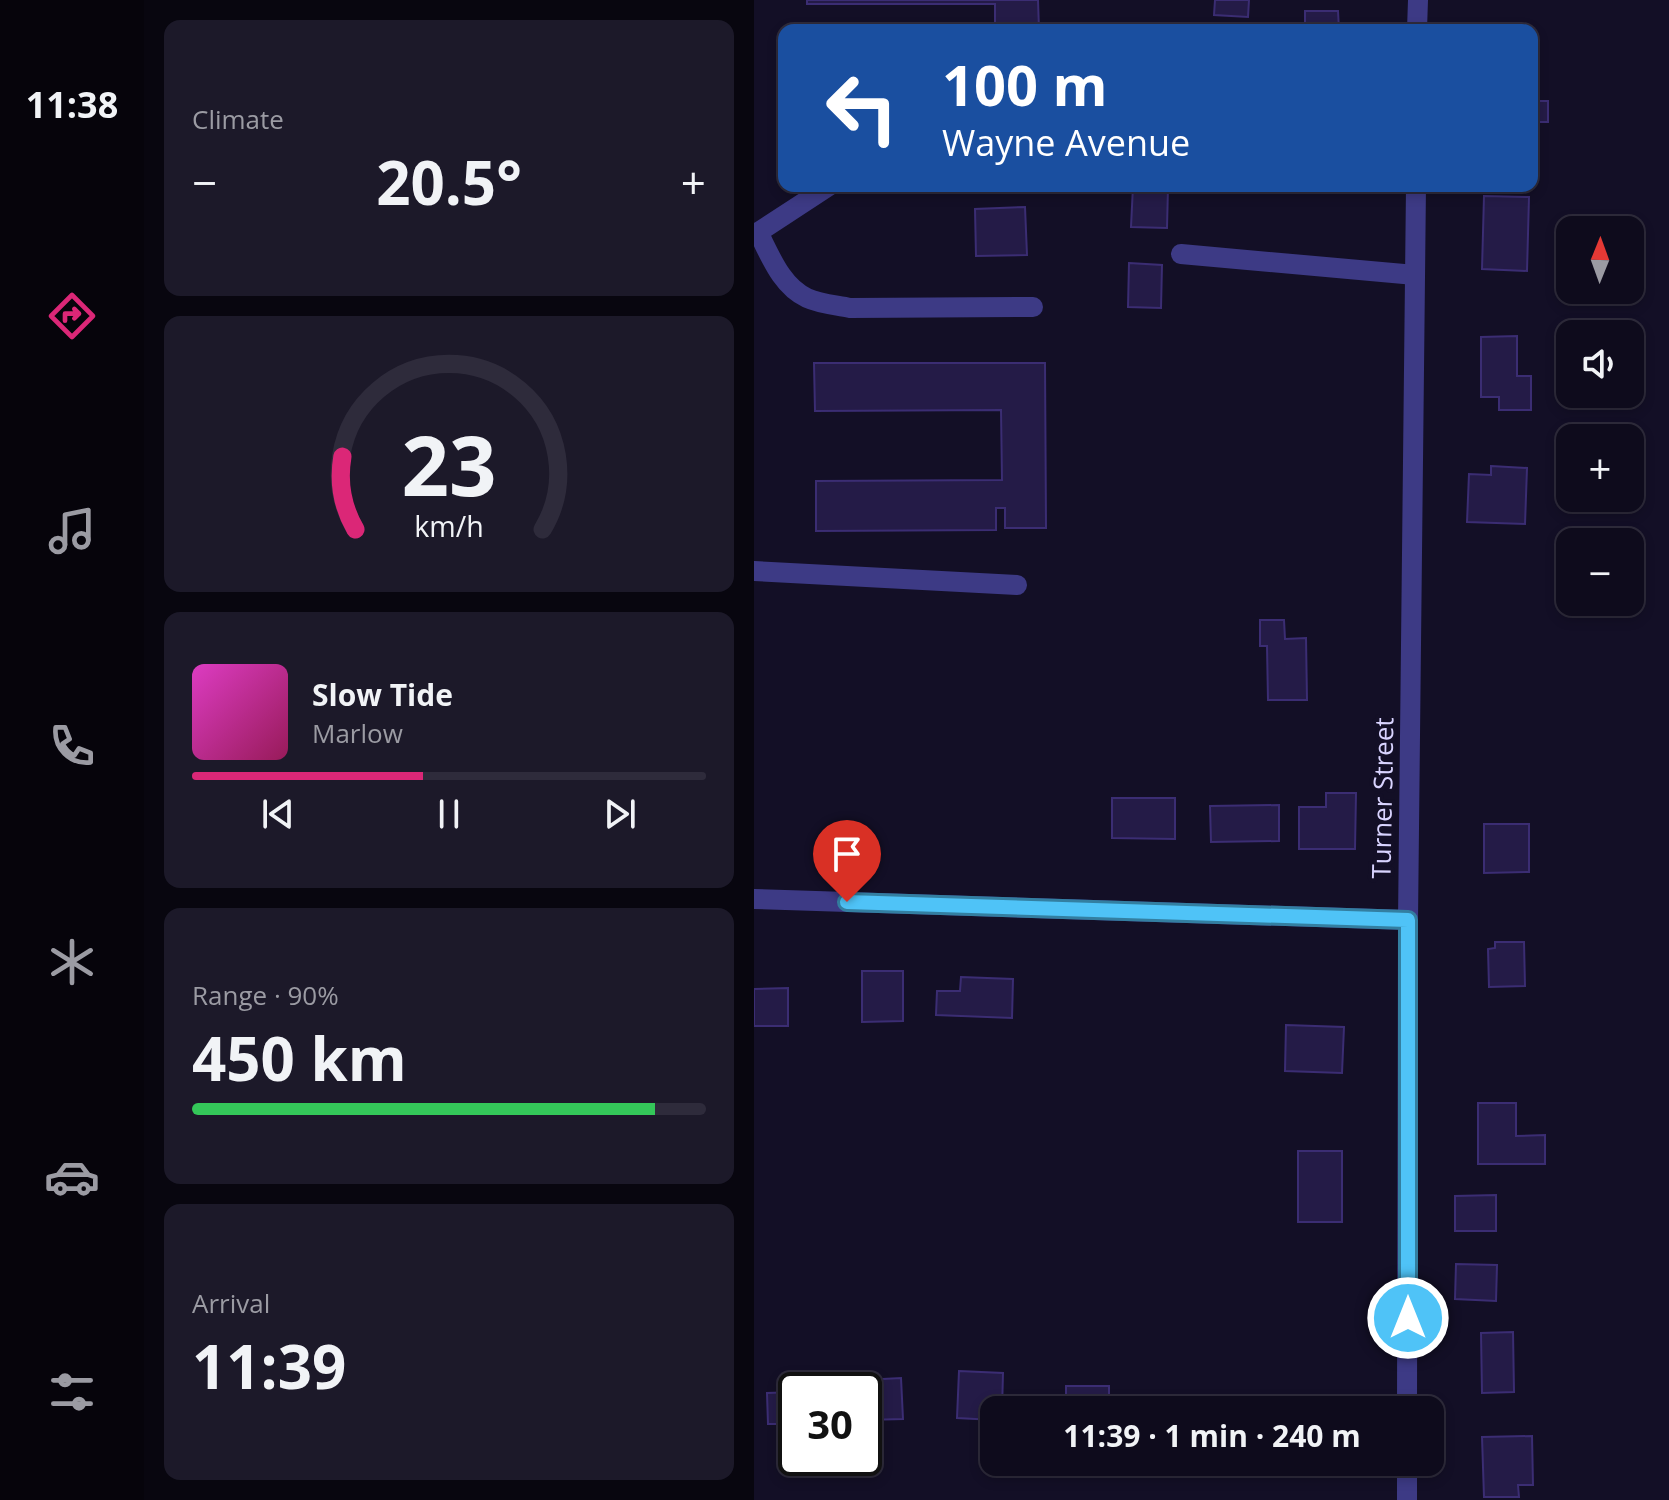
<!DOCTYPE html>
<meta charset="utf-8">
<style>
:root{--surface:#0e0b1c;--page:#1c1929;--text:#f1f3f6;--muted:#9b9ba3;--line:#2e2b3b;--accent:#db2777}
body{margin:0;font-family:"Open Sans",sans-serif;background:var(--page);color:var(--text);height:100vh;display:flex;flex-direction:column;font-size:30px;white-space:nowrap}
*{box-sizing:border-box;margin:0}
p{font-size:26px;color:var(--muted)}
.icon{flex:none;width:44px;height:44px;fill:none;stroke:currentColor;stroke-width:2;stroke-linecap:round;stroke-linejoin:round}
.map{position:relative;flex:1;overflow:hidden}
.details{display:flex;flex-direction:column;gap:20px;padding:20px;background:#08060f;width:610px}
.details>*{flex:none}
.top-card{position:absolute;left:24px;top:24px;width:760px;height:168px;border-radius:16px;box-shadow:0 4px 12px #0003,0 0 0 2px var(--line);background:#1a4fa0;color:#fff;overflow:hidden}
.needle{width:52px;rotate:1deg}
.fabs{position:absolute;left:802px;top:216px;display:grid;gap:16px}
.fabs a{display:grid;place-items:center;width:88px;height:88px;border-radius:16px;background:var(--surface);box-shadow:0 4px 12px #0003,0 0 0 2px var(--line);font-size:40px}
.speed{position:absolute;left:24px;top:1372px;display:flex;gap:16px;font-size:40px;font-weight:700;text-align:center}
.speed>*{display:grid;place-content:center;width:104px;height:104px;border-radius:50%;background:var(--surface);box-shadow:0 4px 12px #0003,0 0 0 2px var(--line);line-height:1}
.speed .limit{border:4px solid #111;border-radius:12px;background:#fff;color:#111}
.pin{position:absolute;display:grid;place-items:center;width:68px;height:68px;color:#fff;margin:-82px -34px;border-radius:50% 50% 50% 0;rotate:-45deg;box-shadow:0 0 8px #0007}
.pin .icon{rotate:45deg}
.me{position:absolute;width:88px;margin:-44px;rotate:0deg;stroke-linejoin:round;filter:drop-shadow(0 0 6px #0008)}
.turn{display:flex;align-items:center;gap:28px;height:168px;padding:0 32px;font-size:36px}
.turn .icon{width:104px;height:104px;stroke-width:2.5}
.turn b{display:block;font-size:56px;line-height:68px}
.big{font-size:60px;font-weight:700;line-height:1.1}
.details .card{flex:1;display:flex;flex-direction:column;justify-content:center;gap:12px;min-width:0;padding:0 28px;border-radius:16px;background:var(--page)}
.details .dial{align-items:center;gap:0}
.dial svg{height:208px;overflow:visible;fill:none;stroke:var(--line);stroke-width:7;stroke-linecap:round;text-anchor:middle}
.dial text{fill:var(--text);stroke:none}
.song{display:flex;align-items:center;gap:24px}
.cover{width:96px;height:96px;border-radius:12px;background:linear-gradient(135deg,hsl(310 70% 55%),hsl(330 70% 35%))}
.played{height:8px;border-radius:4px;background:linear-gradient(90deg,var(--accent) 45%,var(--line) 45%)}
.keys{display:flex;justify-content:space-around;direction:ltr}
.heat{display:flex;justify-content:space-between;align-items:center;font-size:44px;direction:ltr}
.charge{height:12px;border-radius:6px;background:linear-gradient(90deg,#34c759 90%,var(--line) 0)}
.trip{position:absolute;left:226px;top:1396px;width:464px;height:80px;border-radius:16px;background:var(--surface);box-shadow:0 4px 12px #0003,0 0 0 2px var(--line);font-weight:700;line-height:80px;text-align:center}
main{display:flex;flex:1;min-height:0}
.tabs{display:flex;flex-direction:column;width:144px;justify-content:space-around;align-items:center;background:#06040b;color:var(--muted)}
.tabs .icon{width:56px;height:56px}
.tabs .current{color:var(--accent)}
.tabs b{font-size:36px;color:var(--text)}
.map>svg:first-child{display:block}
.building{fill:#241b47;stroke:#3b2d73;stroke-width:2}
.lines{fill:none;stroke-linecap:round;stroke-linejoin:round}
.minor{stroke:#3d3a85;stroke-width:20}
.route-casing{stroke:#337fa1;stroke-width:20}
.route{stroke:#4fc3f7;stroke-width:14}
.labels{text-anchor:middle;stroke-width:8;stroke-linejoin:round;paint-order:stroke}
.street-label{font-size:26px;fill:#d9d4ff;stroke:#130f26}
</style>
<main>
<nav class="tabs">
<b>11:38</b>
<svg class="icon current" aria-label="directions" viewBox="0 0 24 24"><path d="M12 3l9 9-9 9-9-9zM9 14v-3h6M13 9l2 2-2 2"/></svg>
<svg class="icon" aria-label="music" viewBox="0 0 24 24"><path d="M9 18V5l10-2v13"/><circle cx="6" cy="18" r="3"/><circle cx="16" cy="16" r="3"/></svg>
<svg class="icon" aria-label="phone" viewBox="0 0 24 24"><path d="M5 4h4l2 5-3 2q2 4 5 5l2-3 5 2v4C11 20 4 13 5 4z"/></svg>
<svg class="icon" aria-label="climate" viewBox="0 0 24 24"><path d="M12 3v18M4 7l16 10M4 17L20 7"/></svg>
<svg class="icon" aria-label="car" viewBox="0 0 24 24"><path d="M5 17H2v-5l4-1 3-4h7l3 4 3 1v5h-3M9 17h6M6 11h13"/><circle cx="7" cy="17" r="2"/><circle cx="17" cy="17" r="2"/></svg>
<svg class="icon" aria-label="filters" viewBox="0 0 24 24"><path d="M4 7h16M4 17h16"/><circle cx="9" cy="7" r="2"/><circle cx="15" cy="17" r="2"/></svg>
</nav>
<section class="details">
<div class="card"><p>Climate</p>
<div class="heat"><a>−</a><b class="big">20.5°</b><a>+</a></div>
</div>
<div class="card dial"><svg viewBox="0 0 100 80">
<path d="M14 69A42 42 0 1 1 86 69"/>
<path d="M14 69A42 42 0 0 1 9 41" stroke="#db2777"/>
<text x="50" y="56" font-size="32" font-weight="700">23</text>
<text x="50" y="72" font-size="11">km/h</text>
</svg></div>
<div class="card">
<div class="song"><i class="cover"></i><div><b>Slow Tide</b><p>Marlow</p></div></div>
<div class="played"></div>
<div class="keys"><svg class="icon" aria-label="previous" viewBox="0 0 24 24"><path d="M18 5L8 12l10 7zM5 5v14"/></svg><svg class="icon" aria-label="pause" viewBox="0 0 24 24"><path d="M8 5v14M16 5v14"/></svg><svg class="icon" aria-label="next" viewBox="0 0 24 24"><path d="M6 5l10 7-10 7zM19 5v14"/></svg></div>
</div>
<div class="card"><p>Range · 90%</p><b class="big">450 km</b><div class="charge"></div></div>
<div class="card"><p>Arrival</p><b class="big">11:39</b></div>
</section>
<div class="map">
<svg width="915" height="1500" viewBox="0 0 915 1500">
<rect width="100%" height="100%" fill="#130f26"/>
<!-- building -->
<path class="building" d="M53,0H284L285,30H241V4H53Z
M461,0H495L494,17L460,15Z
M551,11H584L585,30H551Z
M778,101H794V122H778Z
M379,186L414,187L413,228L377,227Z
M730,196L775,197L773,271L728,269Z
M271,207L273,255L222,256L221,209Z
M375,263L408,265L407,308L374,307Z
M763,336V376H777V410H745V397H727V337Z
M60,363H291L292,528H251V508H242V530L62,531V481L248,480L247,410L61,411Z
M737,466L773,468L771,524L713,522L715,474L737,475Z
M506,620H530L531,639L552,638L553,700H514L513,646H506Z
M572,793H602L601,849H545V807H572Z
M358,798H421V839L358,838Z
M525,805V841L457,842L456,806Z
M730,824H775V872L730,873Z
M741,942H770L771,986L735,987L734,949L741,948Z
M108,971H149V1021L108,1022Z
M207,977L259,979L258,1018L182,1015L183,991H206Z
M34,988V1026H0V989Z
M532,1025L590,1027L588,1073L531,1071Z
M724,1103H762V1136L791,1135V1164H724Z
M544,1151H588V1222H544Z
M742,1195V1231H701V1196Z
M702,1264L743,1265L742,1301L701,1299Z
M759,1332L760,1392L728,1393L727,1333Z
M205,1371L249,1373L248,1410H240V1420L203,1418Z
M147,1378L149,1419L111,1420L110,1380Z
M312,1386H355V1410H312Z
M42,1392V1424H14L13,1393Z
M778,1436L779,1485H764L765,1497H730L728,1437Z"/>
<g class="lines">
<!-- minor -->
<path class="minor" d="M663,30L664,0
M4,232C16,255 27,286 53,298C66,304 82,305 96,308L279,307
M0,235L75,186
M427,254L661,275
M0,571L263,585
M0,899L654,920
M653,1410L654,920L662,186
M653,1500V1462"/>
</g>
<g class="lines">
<!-- route casing -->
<g class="route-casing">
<path id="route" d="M93,902L654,920V1318"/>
</g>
<!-- route -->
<use href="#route" class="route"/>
</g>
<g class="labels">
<!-- street labels -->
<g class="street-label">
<text transform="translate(629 798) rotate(-89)" y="9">Turner Street</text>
</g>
</g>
</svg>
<div class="fabs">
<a><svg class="needle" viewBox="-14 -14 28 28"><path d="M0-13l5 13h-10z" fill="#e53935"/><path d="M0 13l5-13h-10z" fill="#9b9ba3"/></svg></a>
<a><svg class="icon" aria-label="sound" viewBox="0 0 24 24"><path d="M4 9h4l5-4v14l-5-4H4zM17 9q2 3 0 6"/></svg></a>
<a>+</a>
<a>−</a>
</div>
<div class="speed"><div class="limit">30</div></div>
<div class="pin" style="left:93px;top:902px;background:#d93025"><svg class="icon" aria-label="arrive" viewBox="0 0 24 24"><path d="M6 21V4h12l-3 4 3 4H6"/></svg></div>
<svg class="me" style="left:654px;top:1318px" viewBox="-20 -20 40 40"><circle r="17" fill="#4fc3f7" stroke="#fff" stroke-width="3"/><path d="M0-11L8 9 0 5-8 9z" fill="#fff"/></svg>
<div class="trip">11:39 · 1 min · 240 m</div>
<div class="top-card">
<div class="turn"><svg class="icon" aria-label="left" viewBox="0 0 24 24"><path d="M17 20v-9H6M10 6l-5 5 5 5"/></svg><div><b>100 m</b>Wayne Avenue</div></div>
</div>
</div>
</main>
